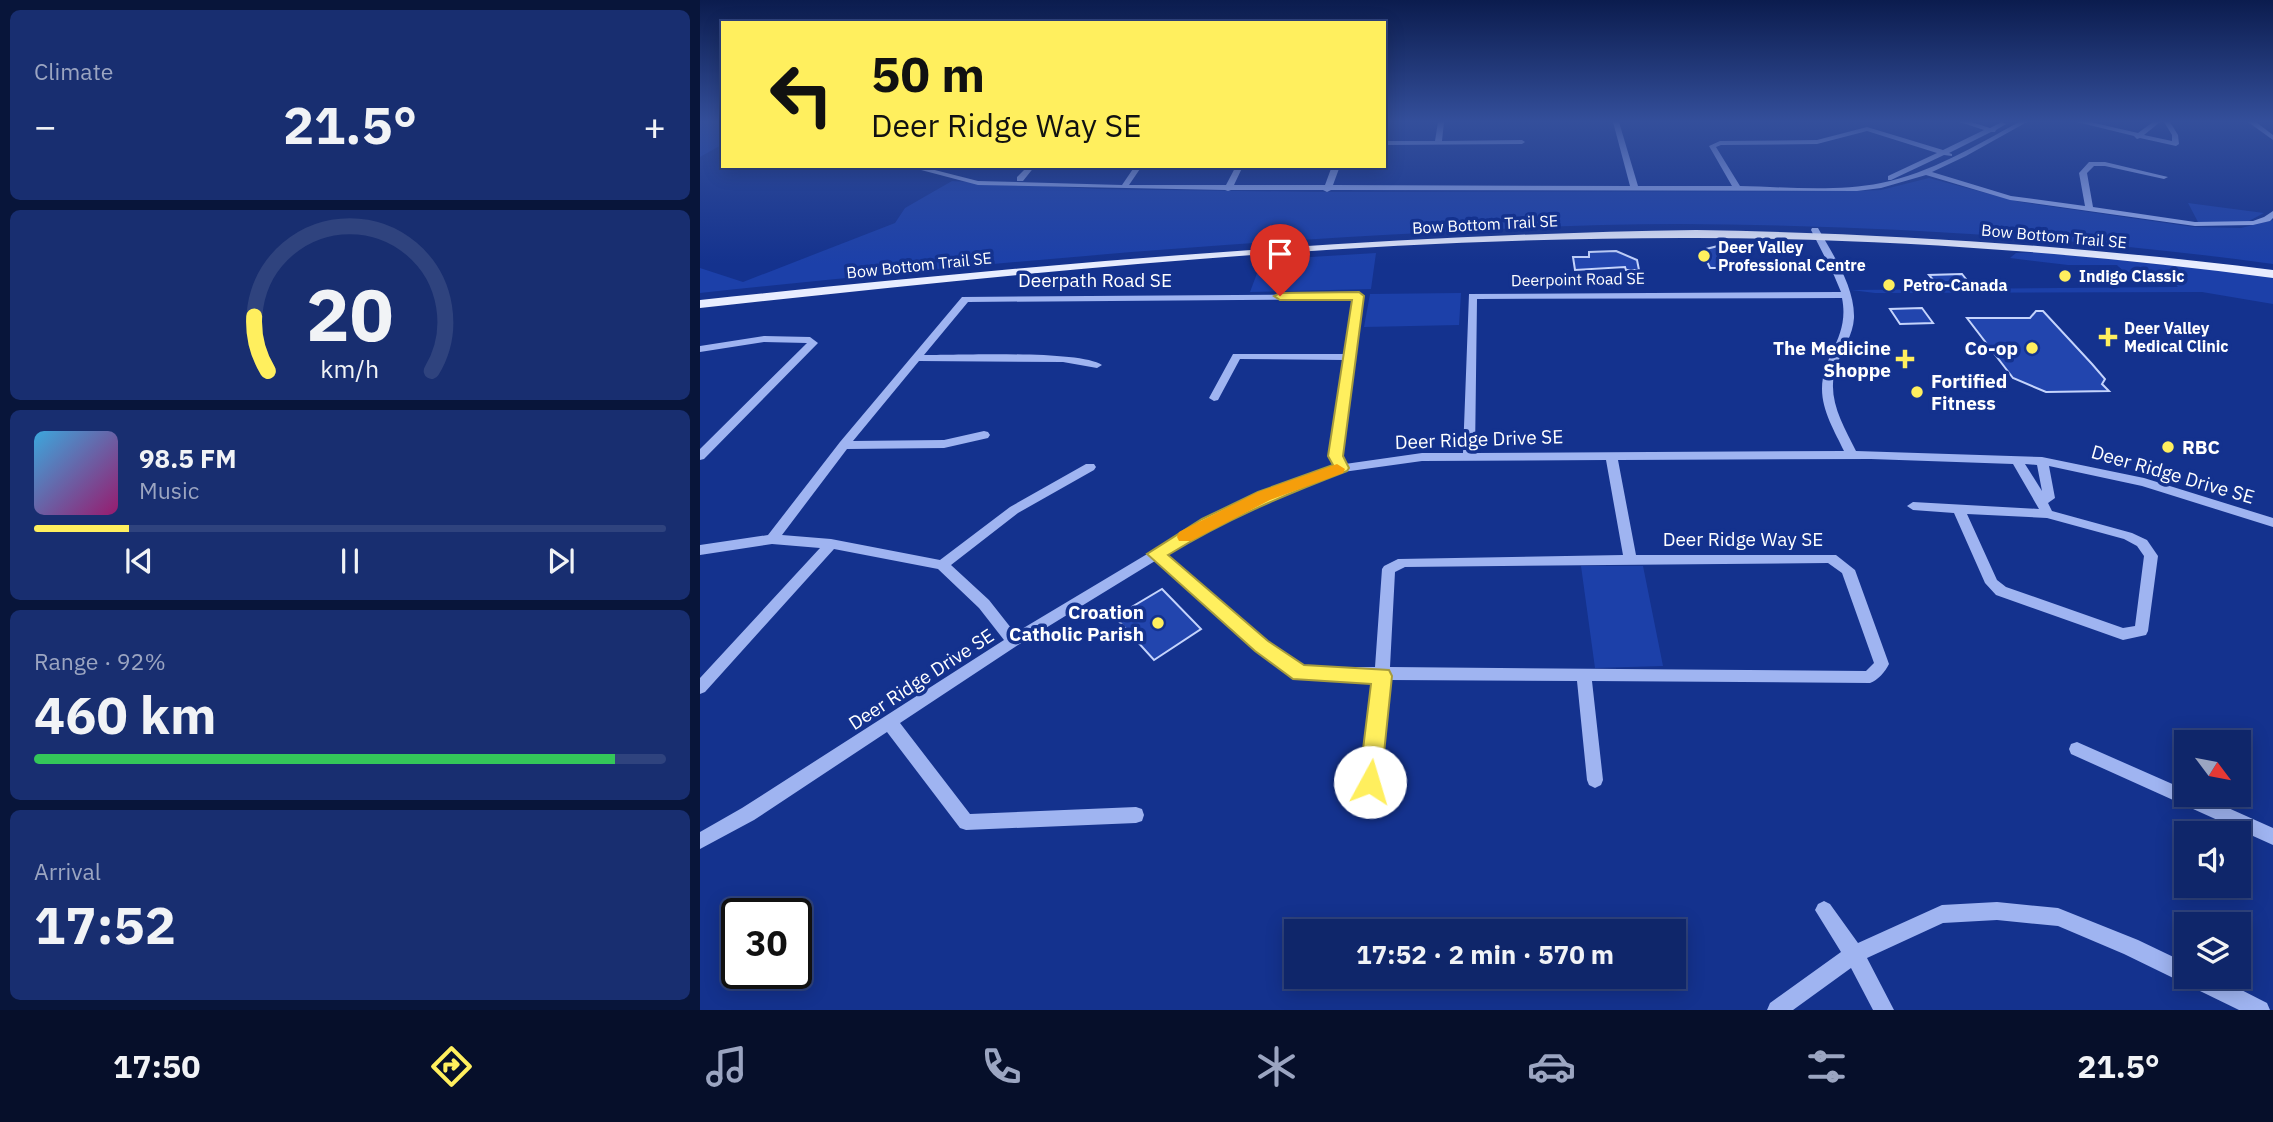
<!DOCTYPE html>
<meta charset="utf-8">
<style>
:root{--surface:#0f266a;--page:#182e70;--text:#f1f3f6;--muted:#9ba5c1;--line:#2f437e;--accent:#ffef5e}
body{margin:0;font-family:"IBM Plex Sans",sans-serif;background:var(--page);color:var(--text);height:100vh;display:flex;flex-direction:column;font-size:26px;white-space:nowrap}
*{box-sizing:border-box;margin:0}
p{font-size:23px;color:var(--muted)}
.icon{flex:none;width:38px;height:38px;fill:none;stroke:currentColor;stroke-width:2;stroke-linecap:round;stroke-linejoin:round}
.map{position:relative;flex:1;overflow:hidden}
.side{display:flex;flex-direction:column;gap:10px;padding:10px;background:#08153a;width:700px}
.side>*{flex:none}
.guide{position:absolute;left:21px;top:21px;width:665px;height:147px;border-radius:0px;box-shadow:0 4px 18px #0003,0 0 0 2px var(--line);background:#ffef5e;color:#111;overflow:hidden}
.needle{width:46px;rotate:122deg}
.buttons{position:absolute;left:1474px;top:730px;display:grid;gap:14px}
.buttons a{display:grid;place-items:center;width:77px;height:77px;border-radius:0px;background:var(--surface);box-shadow:0 4px 18px #0003,0 0 0 2px var(--line);font-size:35px}
.speed{position:absolute;left:21px;top:898px;display:flex;gap:14px;font-size:35px;font-weight:700;text-align:center}
.speed>*{display:grid;place-content:center;width:91px;height:91px;border-radius:50%;background:var(--surface);box-shadow:0 4px 18px #0003,0 0 0 2px var(--line);line-height:1}
.speed .limit{border:4px solid #111;border-radius:10px;background:#fff;color:#111}
.pin{position:absolute;display:grid;place-items:center;width:60px;height:60px;color:#fff;margin:-72px -30px;border-radius:50% 50% 50% 0;rotate:-45deg;box-shadow:0 0 7px #0007}
.pin .icon{rotate:45deg}
.me{position:absolute;width:77px;margin:-38px;rotate:6deg;stroke-linejoin:round;filter:drop-shadow(0 0 5px #0008)}
.turn{display:flex;align-items:center;gap:24px;height:147px;padding:0 35px;font-size:32px}
.turn .icon{width:91px;height:91px;stroke-width:2.5}
.turn b{display:block;font-size:49px;line-height:60px}
.big{font-size:52px;font-weight:800;line-height:1.1}
.side .card{flex:1;display:flex;flex-direction:column;justify-content:center;gap:10px;min-width:0;padding:0 24px;border-radius:10px;background:var(--page)}
.side .dial{align-items:center;gap:0}
.dial svg{height:182px;overflow:visible;fill:none;stroke:var(--line);stroke-width:7;stroke-linecap:round;text-anchor:middle}
.dial text{fill:var(--text);stroke:none}
.song{display:flex;align-items:center;gap:21px}
.cover{width:84px;height:84px;border-radius:10px;background:linear-gradient(135deg,hsl(200 70% 55%),hsl(320 70% 35%))}
.played{height:7px;border-radius:4px;background:linear-gradient(90deg,var(--accent) 15%,var(--line) 15%)}
.keys{display:flex;justify-content:space-around;direction:ltr}
.heat{display:flex;justify-content:space-between;align-items:center;font-size:38px;direction:ltr}
.charge{height:10px;border-radius:5px;background:linear-gradient(90deg,#34c759 92%,var(--line) 0)}
.trip{position:absolute;left:584px;top:919px;width:402px;height:70px;border-radius:0px;background:var(--surface);box-shadow:0 4px 18px #0003,0 0 0 2px var(--line);font-weight:800;line-height:70px;text-align:center}
.dock{display:flex;height:112px;justify-content:space-around;align-items:center;background:#060f2a;color:var(--muted)}
.dock .icon{width:49px;height:49px}
.dock .current{color:var(--accent)}
.dock b{font-size:32px;color:var(--text)}
main{display:flex;flex:1;min-height:0}
.map>svg:first-child{display:block}
.green{fill:#1c40a9}
.building{fill:#2245ae;stroke:#c5d4fc;stroke-width:2}
.lines{fill:none;stroke-linecap:round;stroke-linejoin:round}
.minor{fill:#9fb4f1;fill-rule:evenodd}
.major{fill:#e8edff;fill-rule:evenodd}
.route{fill:#ffef5e;stroke:#a69b3d;stroke-width:2}
.slow{fill:#f59e0b}
.poi-dot{fill:#ffef5e;stroke:#14328e;stroke-width:2.5}
.labels{text-anchor:middle;stroke-width:7;stroke-linejoin:round;paint-order:stroke}
.far-street-label{font-size:16px;fill:#fff;stroke:#14328e}
.far-poi-label{font-size:16px;font-weight:bold;fill:#fff;stroke:#14328e;text-anchor:start}
.street-label{font-size:19px;fill:#fff;stroke:#14328e}
.poi-label{font-size:19px;font-weight:bold;fill:#fff;stroke:#14328e;text-anchor:end}
</style>
<main>
<section class="side">
<div class="card"><p>Climate</p>
<div class="heat"><a>−</a><b class="big">21.5°</b><a>+</a></div>
</div>
<div class="card dial"><svg viewBox="0 0 100 80">
<path d="M14 69A42 42 0 1 1 86 69"/>
<path d="M14 69A42 42 0 0 1 8 45" stroke="#ffef5e"/>
<text x="50" y="56" font-size="32" font-weight="700">20</text>
<text x="50" y="72" font-size="11">km/h</text>
</svg></div>
<div class="card">
<div class="song"><i class="cover"></i><div><b>98.5 FM</b><p>Music</p></div></div>
<div class="played"></div>
<div class="keys"><svg class="icon" aria-label="previous" viewBox="0 0 24 24"><path d="M18 5L8 12l10 7zM5 5v14"/></svg><svg class="icon" aria-label="pause" viewBox="0 0 24 24"><path d="M8 5v14M16 5v14"/></svg><svg class="icon" aria-label="next" viewBox="0 0 24 24"><path d="M6 5l10 7-10 7zM19 5v14"/></svg></div>
</div>
<div class="card"><p>Range · 92%</p><b class="big">460 km</b><div class="charge"></div></div>
<div class="card"><p>Arrival</p><b class="big">17:52</b></div>
</section>
<div class="map">
<svg width="1573" height="1010" viewBox="0 0 1573 1010">
<rect width="100%" height="100%" fill="#14328e"/>
<!-- green -->
<path class="green" d="M0,122H23V144L0,157Z
M1229,178L1320,202L1494,227L1541,228L1573,220V264C1376,237 1179,225 980,224C869,224 758,231 648,237C431,250 216,270 0,293V268L43,282L195,223L205,208L252,181L399,189L617,192L1157,191L1181,190Z
M1488,203L1564,213L1547,222H1498Z
M1341,252L1573,276V304L1502,292L1175,293L1151,290L1478,287L1468,276H1423L1421,274L1425,273L1417,265H1368L1310,258L1316,253Z
M676,253L671,289L550,292L562,260Z
M761,293L759,325L664,327L670,294Z
M881,566H943L963,666L895,668Z"/>
<!-- building -->
<path class="building" d="M1018,246L1027,268H1010L1002,250Z
M916,251L937,260L939,270H926L925,267L875,270L873,257H889V252Z
M1262,274L1270,284L1238,286L1229,275Z
M1222,308L1233,323L1200,324L1190,309Z
M1336,311H1343L1392,364L1405,379L1402,384L1409,391L1346,392L1313,378L1267,318H1330Z
M462,589L501,629L454,660L415,617Z"/>
<g class="lines">
<!-- minor -->
<path class="minor" d="M738,122H744L742,141L822,140L825,142L822,144L684,145V141H735Z
M913,122H919L938,186H1032L1009,146L1020,141L1117,140L1167,127L1243,150L1284,130L1260,122H1271L1290,128L1302,122L1306,124L1296,130L1295,132H1291L1249,153L1252,154V156L1244,155L1191,180H1188V176L1237,153L1167,131L1117,144L1021,145L1016,147L1040,186C1085,187 1136,192 1181,183C1230,173 1275,146 1319,122H1327L1266,156L1232,172L1311,196L1385,206L1379,173L1389,162H1405L1468,177L1464,179L1405,166H1394L1387,173L1393,207L1495,222L1553,221L1564,217L1573,211V218L1570,221L1553,225L1495,226L1310,200L1226,175L1181,188L1157,191L631,190L627,192L623,190H531L528,191L525,190L278,185L206,166H219L278,181L422,185L435,166H442L429,185H526L536,166H543L534,185H625L632,166H640L633,185L930,186Z
M1377,122H1390L1438,133L1453,122H1460L1444,135L1472,141V135L1464,122H1470L1478,135L1479,144L1476,146L1440,138L1437,139L1434,136Z
M1548,122H1556L1573,135V140Z
M328,166H335L323,181H317V177Z
M1112,228H1118C1133,255 1155,287 1154,318C1153,335 1143,349 1137,364C1125,396 1142,423 1156,451L1342,457L1444,478L1573,518V527L1442,486L1349,466L1355,498L1348,503L1352,511L1432,533L1447,540L1458,556L1448,631L1446,635L1423,640L1296,595L1285,583L1254,513L1213,510L1207,506L1213,502L1339,509L1313,464L1171,459L918,460L936,555H1136L1155,570L1189,664C1185,672 1178,680 1170,683L892,681L903,780L901,785L895,788L889,785L887,780L877,681L689,680L675,809L673,815L667,817L661,815L659,809L674,680L600,679L595,677L556,650L455,561L318,645L200,723L270,814L436,807L442,809L444,815L442,821L436,823L266,830L260,828L187,732L54,820L0,849V832L42,808L304,640L279,608L238,569L134,549L5,692L0,694V678L120,548L72,544L0,555V545L68,535L140,442L262,297L661,294L663,296L641,456L645,464L722,453H763L769,294L1141,292L1133,273L1111,230ZM1142,298C1150,338 1122,354 1122,389C1122,411 1135,432 1144,451L775,453L777,299ZM653,299L645,354H533L509,398L514,401L518,400L540,359L644,360L629,456L634,466L560,493L504,520L315,633L289,600L251,565L318,513L394,470L396,467L394,464H386L310,507L240,560L131,539L82,535L147,449L244,448L288,438L290,435L288,432L284,431L244,440L153,441L219,361L363,362L397,368L402,365C379,350 258,355 224,355L268,302ZM906,460L923,555L698,559L684,566L682,569L675,667H603L566,642L465,555L512,526L568,499L643,472L722,461ZM1325,464L1337,465L1342,491ZM1267,514L1347,518L1424,539L1437,546L1444,556L1435,626L1423,628L1306,587L1297,580ZM1128,563L1142,573L1174,663L1166,671L690,667L695,572L705,567Z
M64,336L110,337L118,343L4,459L0,460V449L107,343L64,342L0,352V346Z
M1377,742L1486,790V794H1497L1573,828V845L1371,754L1369,749L1371,744Z
M1124,901L1130,904L1158,943L1242,905L1297,902L1358,908L1438,940L1486,963V976H1514L1567,1003L1570,1010H1539L1424,954L1358,926L1297,920L1243,923L1167,958L1194,1010H1173L1151,968L1093,1010H1067L1070,1003L1141,952L1115,910L1118,904Z"/>
<!-- major -->
<path class="major" d="M996,230C1189,233 1381,246 1573,270V278C1382,253 1189,238 996,238C663,237 331,272 0,308V300C332,265 662,235 996,230Z"/>
</g>
<!-- sky -->
<linearGradient id="sky" x2="0" y2="1"><stop stop-color="#0b1c4e"/><stop offset="0.46" stop-color="#344f9b"/><stop offset="1" stop-color="#344f9b" stop-opacity="0"/></linearGradient>
<rect width="1573" height="264" fill="url(#sky)"/>
<!-- route -->
<path class="route" d="M659,292L664,296L643,456L649,468L647,471C584,495 525,520 468,555L568,641L604,665L689,670L692,676L681,782L678,789L670,792L663,789L659,782L671,684L593,679L555,651L447,554L502,519L558,492L633,465L628,456L652,300H580L574,296L580,293Z"/>
<!-- slow -->
<path class="slow" d="M637,464L645,469L643,473L570,500L491,541H479L477,537L479,532L558,492Z"/>
<!-- markers -->
<g class="poi-dot">
<circle cx="1004" cy="256" r="7"/>
<circle cx="1365" cy="276" r="7"/>
<circle cx="1189" cy="285" r="7"/>
<path d="M1404.5 326.5h7v7h7v7h-7v7h-7v-7h-7v-7h7z"/>
<circle cx="1332" cy="348" r="7"/>
<path d="M1201.5 348.5h7v7h7v7h-7v7h-7v-7h-7v-7h7z"/>
<circle cx="1217" cy="392" r="7"/>
<circle cx="1468" cy="447" r="7"/>
<circle cx="458" cy="623" r="7"/>
</g>
<g class="labels">
<!-- far-street labels -->
<g class="far-street-label">
<text transform="translate(785 224) rotate(-3)" y="6">Bow Bottom Trail SE</text>
<text transform="translate(1354 236) rotate(5)" y="6">Bow Bottom Trail SE</text>
<text transform="translate(219 265) rotate(-6)" y="6">Bow Bottom Trail SE</text>
<text transform="translate(878 279) rotate(-1)" y="6">Deerpoint Road SE</text>
</g>
<!-- far-poi labels -->
<g class="far-poi-label">
<text x="1018" y="253">Deer Valley<tspan x="1018" dy="18">Professional Centre</tspan></text>
<text x="1379" y="282">Indigo Classic</text>
<text x="1203" y="291">Petro-Canada</text>
<text x="1424" y="334">Deer Valley<tspan x="1424" dy="18">Medical Clinic</tspan></text>
</g>
<!-- street labels -->
<g class="street-label">
<text x="395" y="287">Deerpath Road SE</text>
<text transform="translate(779 439) rotate(-2)" y="7">Deer Ridge Drive SE</text>
<text transform="translate(1473 474) rotate(16)" y="7">Deer Ridge Drive SE</text>
<text x="1043" y="546">Deer Ridge Way SE</text>
<text transform="translate(221 679) rotate(-33)" y="7">Deer Ridge Drive SE</text>
</g>
<!-- poi labels -->
<g class="poi-label">
<text x="1191" y="355">The Medicine<tspan x="1191" dy="22">Shoppe</tspan></text>
<text x="1318" y="355">Co-op</text>
<text x="1231" y="388" text-anchor="start">Fortified<tspan x="1231" dy="22">Fitness</tspan></text>
<text x="1482" y="454" text-anchor="start">RBC</text>
<text x="444" y="619">Croation<tspan x="444" dy="22">Catholic Parish</tspan></text>
</g>
</g>
</svg>
<div class="buttons">
<a><svg class="needle" viewBox="-14 -14 28 28"><path d="M0-13l5 13h-10z" fill="#e53935"/><path d="M0 13l5-13h-10z" fill="#9ba5c1"/></svg></a>
<a><svg class="icon" aria-label="sound" viewBox="0 0 24 24"><path d="M4 9h4l5-4v14l-5-4H4zM17 9q2 3 0 6"/></svg></a>
<a><svg class="icon" aria-label="layers" viewBox="0 0 24 24"><path d="M12 4l9 5-9 5-9-5zM3 14l9 5 9-5"/></svg></a>
</div>
<div class="speed"><div class="limit">30</div></div>
<div class="pin" style="left:580px;top:296px;background:#d93025"><svg class="icon" aria-label="arrive" viewBox="0 0 24 24"><path d="M6 21V4h12l-3 4 3 4H6"/></svg></div>
<svg class="me" style="left:670px;top:782px" viewBox="-20 -20 40 40"><circle r="19" fill="#fff"/><path d="M0-13L10 11 0 6-10 11z" fill="#ffef5e"/></svg>
<div class="trip">17:52 · 2 min · 570 m</div>
<div class="guide">
<div class="turn"><svg class="icon" aria-label="left" viewBox="0 0 24 24"><path d="M17 20v-9H6M10 6l-5 5 5 5"/></svg><div><b>50 m</b>Deer Ridge Way SE</div></div>
</div>
</div>
</main>
<nav class="dock">
<b>17:50</b>
<svg class="icon current" aria-label="directions" viewBox="0 0 24 24"><path d="M12 3l9 9-9 9-9-9zM9 14v-3h6M13 9l2 2-2 2"/></svg>
<svg class="icon" aria-label="music" viewBox="0 0 24 24"><path d="M9 18V5l10-2v13"/><circle cx="6" cy="18" r="3"/><circle cx="16" cy="16" r="3"/></svg>
<svg class="icon" aria-label="phone" viewBox="0 0 24 24"><path d="M5 4h4l2 5-3 2q2 4 5 5l2-3 5 2v4C11 20 4 13 5 4z"/></svg>
<svg class="icon" aria-label="climate" viewBox="0 0 24 24"><path d="M12 3v18M4 7l16 10M4 17L20 7"/></svg>
<svg class="icon" aria-label="car" viewBox="0 0 24 24"><path d="M5 17H2v-5l4-1 3-4h7l3 4 3 1v5h-3M9 17h6M6 11h13"/><circle cx="7" cy="17" r="2"/><circle cx="17" cy="17" r="2"/></svg>
<svg class="icon" aria-label="filters" viewBox="0 0 24 24"><path d="M4 7h16M4 17h16"/><circle cx="9" cy="7" r="2"/><circle cx="15" cy="17" r="2"/></svg>
<b>21.5°</b>
</nav>
